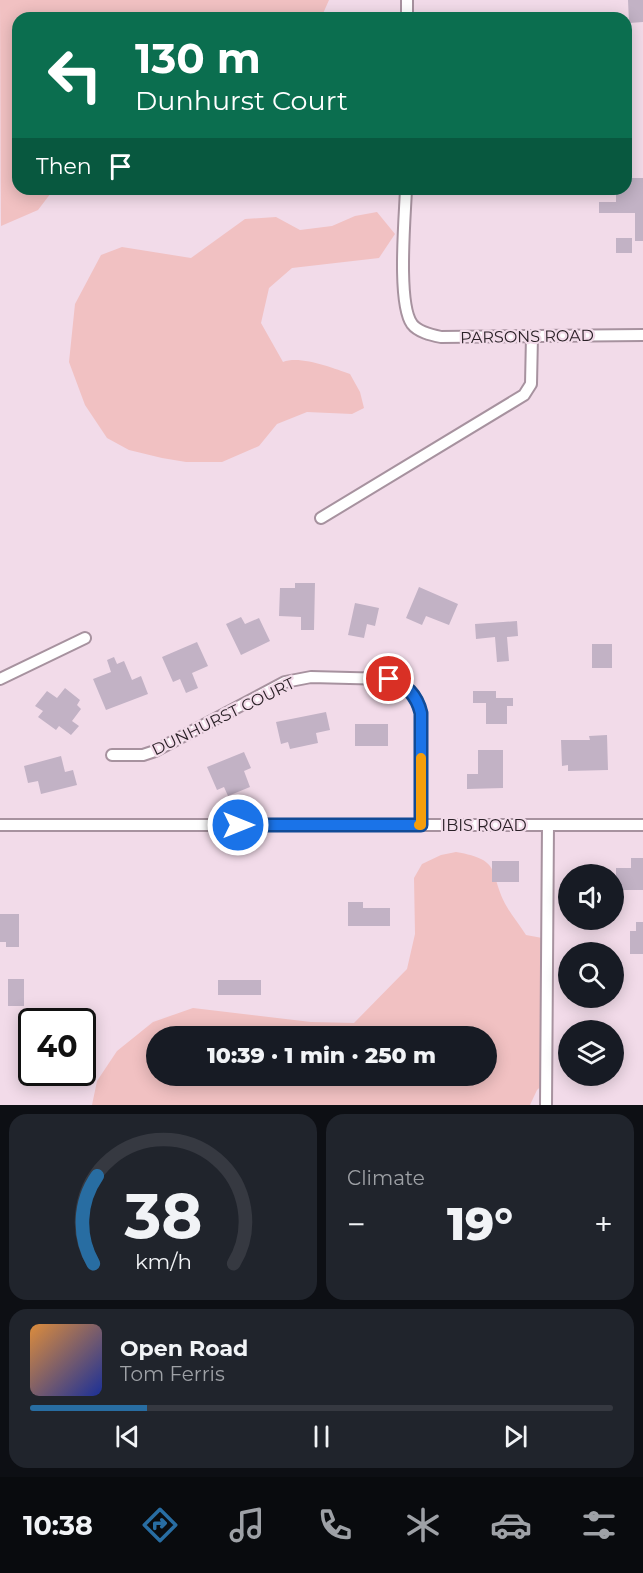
<!DOCTYPE html>
<meta charset="utf-8">
<style>
:root{--surface:#171b24;--page:#20242c;--text:#f1f3f6;--muted:#9ea1a6;--line:#363941;--accent:#286da2}
body{margin:0;font-family:Montserrat,sans-serif;background:var(--page);color:var(--text);height:100vh;display:flex;flex-direction:column;font-size:22px;white-space:nowrap}
*{box-sizing:border-box;margin:0}
p{font-size:20px;color:var(--muted)}
.icon{flex:none;width:33px;height:33px;fill:none;stroke:currentColor;stroke-width:2;stroke-linecap:round;stroke-linejoin:round}
.map{position:relative;height:1105px;overflow:hidden}
.panel{display:flex;flex-direction:column;gap:9px;padding:9px;background:#0d0f14;flex:1}
.panel>*{flex:none}
.banner{position:absolute;left:12px;top:12px;width:620px;height:183px;border-radius:18px;box-shadow:0 3px 15px #0003;background:#0b6e4f;color:#fff;overflow:hidden}
.controls{position:absolute;left:558px;top:864px;display:grid;gap:12px}
.controls a{display:grid;place-items:center;width:66px;height:66px;border-radius:50%;background:var(--surface);box-shadow:0 3px 15px #0003;font-size:30px}
.speed{position:absolute;left:18px;top:1008px;display:flex;gap:12px;font-size:30px;font-weight:700;text-align:center}
.speed>*{display:grid;place-content:center;width:78px;height:78px;border-radius:50%;background:var(--surface);box-shadow:0 3px 15px #0003;line-height:1}
.speed .limit{border:3px solid #111;border-radius:9px;background:#fff;color:#111}
.pin{position:absolute;display:grid;place-items:center;width:51px;height:51px;color:#fff;margin:-26px;border:3px solid #fff;border-radius:50%;box-shadow:0 2px 6px #0007}
.me{position:absolute;width:66px;margin:-33px;rotate:90deg;stroke-linejoin:round;filter:drop-shadow(0 0 4px #0008)}
.turn{display:flex;align-items:center;gap:21px;height:126px;padding:0 24px;font-size:27px}
.turn .icon{width:78px;height:78px;stroke-width:2.5}
.turn b{display:block;font-size:42px;line-height:51px}
.then{display:flex;align-items:center;height:57px;padding:0 24px;background:#0003;gap:12px;font-size:22px}
.big{font-size:45px;font-weight:800;line-height:1.1}
.panel .tile{flex:1;display:flex;flex-direction:column;justify-content:center;gap:9px;min-width:0;padding:0 21px;border-radius:18px;background:var(--page)}
.panel .dial{align-items:center;gap:0}
.dial svg{height:156px;overflow:visible;fill:none;stroke:var(--line);stroke-width:7;stroke-linecap:round;text-anchor:middle}
.dial text{fill:var(--text);stroke:none}
.song{display:flex;align-items:center;gap:18px}
.cover{width:72px;height:72px;border-radius:9px;background:linear-gradient(135deg,hsl(30 70% 55%),hsl(230 70% 35%))}
.played{height:6px;border-radius:3px;background:linear-gradient(90deg,var(--accent) 20%,var(--line) 20%)}
.keys{display:flex;justify-content:space-around;direction:ltr}
.heat{display:flex;justify-content:space-between;align-items:center;font-size:33px;direction:ltr}
.panel .tiles{flex:1;display:grid;gap:9px;grid-template-columns:1fr 1fr}
.tile:last-child{grid-column:span 2}
.trip{position:absolute;left:146px;top:1026px;width:351px;height:60px;border-radius:30px;background:var(--surface);box-shadow:0 3px 15px #0003;font-weight:800;line-height:60px;text-align:center}
.dock{display:flex;height:96px;justify-content:space-around;align-items:center;background:#090b0e;color:var(--muted)}
.dock .icon{width:42px;height:42px}
.dock .active{color:var(--accent)}
.dock b{font-size:27px;color:var(--text)}
.map>svg:first-child{display:block}
.green{fill:#f1c1c2;fill-rule:evenodd}
.building{fill:#c2b2c5}
.lines{fill:none;stroke-linecap:round;stroke-linejoin:round}
.minor-casing{stroke:#a7929f;stroke-width:14}
.minor{stroke:#fff;stroke-width:10}
.route-casing{stroke:#114b97;stroke-width:15}
.route{stroke:#1a73e8;stroke-width:10}
.slow{stroke:#f59e0b;stroke-width:10}
.labels{text-anchor:middle;stroke-width:4.5;stroke-linejoin:round;paint-order:stroke}
.street-label{font-size:16px;fill:#2a2127;stroke:#f2dbe9}
</style>
<div class="map">
<svg width="643" height="1105" viewBox="0 0 643 1105">
<rect width="100%" height="100%" fill="#f2dbe9"/>
<!-- green -->
<path class="green" d="M0,0H329L321,18H18V189H54L38,210L1,226Z
M377,212L395,234L379,258L292,268L269,288L261,323L283,362C300,355 333,368 350,374L360,392L364,408L352,414L307,412L277,424L259,446L222,462H186L162,458L129,450L107,438L85,405L69,362L75,304L101,255L122,247L191,258L245,219L276,217L300,230L332,226L355,216Z
M456,852C504,860 488,873 507,907C512,916 520,925 526,935L553,940V1075L537,1090L530,1105H92L97,1081L117,1051L153,1022L193,1008L311,1022L354,1023L407,969L415,934L414,878L422,864L441,855ZM156,1036H486V1076H156Z"/>
<!-- building -->
<path class="building" d="M628,0H643V22L629,23Z
M626,178H643V241H635V213H599V202H616V189H626Z
M616,238H632V253H616Z
M295,583H315L314,630H301V617L279,616L280,588H295Z
M419,587L458,604L449,625L426,616L422,625L406,618Z
M355,603L379,608L375,626L367,624L364,638L348,635Z
M241,617L245,624L259,618L270,641L241,655L226,624Z
M517,621L518,636L507,637L509,661L497,662L495,637L476,639L475,624Z
M197,642L208,666L192,673L198,688L186,693L180,679L173,682L162,657Z
M592,644H612V668H592Z
M114,657L117,664L124,661L132,680L141,676L148,694L106,710L93,679L111,672L107,660Z
M65,688L80,700L77,705L81,709L72,721L79,726L71,735L59,726L56,730L38,717L43,711L35,706L47,691L57,698Z
M473,691H496V698H513V706H507V724H486V703H473Z
M326,712L330,730L316,733L318,743L290,749L288,742L281,744L276,722Z
M355,724H388V746H355Z
M607,735L608,770L568,771V765L562,766L561,740H590L589,736Z
M478,750H503V788L467,789V774H478Z
M244,752L251,768L244,771L250,787L228,796L224,787L217,790L207,767Z
M61,756L65,772L73,770L77,785L41,794L38,781L28,783L24,766Z
M631,858H643V890H616V868H631Z
M492,861H519V882H492Z
M348,902H363V908H390V926H348Z
M0,914H19V947H6V942H0Z
M636,922H643V954H630V931H636Z
M8,979H24V1006H8Z
M218,980H261V995H218Z
M21,1063H32V1072H44V1084H28V1077H21Z"/>
<g class="lines">
<!-- minor casing -->
<g class="minor-casing">
<path id="minor" d="M407,18V0
M406,189C405,217 397,303 412,324C418,332 431,335 441,337L643,335
M321,518L524,395L531,384L532,336
M0,679L85,638
M112,755H143L155,751L285,682L311,677L389,679C406,684 417,696 421,713V825
M0,825H643
M546,1105L548,825"/>
</g>
<!-- minor -->
<use href="#minor" class="minor"/>
</g>
<g class="lines">
<!-- route casing -->
<g class="route-casing">
<path id="route" d="M238,825H421V713C417,696 406,684 389,679"/>
</g>
<!-- route -->
<use href="#route" class="route"/>
<!-- slow -->
<path class="slow" d="M419,825H421V758"/>
</g>
<g class="labels">
<!-- street labels -->
<g class="street-label">
<text transform="translate(527 336) rotate(-1)" y="6">PARSONS ROAD</text>
<text transform="translate(223 716) rotate(-26)" y="6">DUNHURST COURT</text>
<text x="484" y="831">IBIS ROAD</text>
</g>
</g>
</svg>
<div class="controls">
<a><svg class="icon" aria-label="sound" viewBox="0 0 24 24"><path d="M4 9h4l5-4v14l-5-4H4zM17 9q2 3 0 6"/></svg></a>
<a><svg class="icon" aria-label="search" viewBox="0 0 24 24"><circle cx="10" cy="10" r="6"/><path d="M15 15l6 6"/></svg></a>
<a><svg class="icon" aria-label="layers" viewBox="0 0 24 24"><path d="M12 4l9 5-9 5-9-5zM3 14l9 5 9-5"/></svg></a>
</div>
<div class="speed"><div class="limit">40</div></div>
<div class="pin" style="left:389px;top:679px;background:#d93025"><svg class="icon" aria-label="arrive" viewBox="0 0 24 24"><path d="M6 21V4h12l-3 4 3 4H6"/></svg></div>
<svg class="me" style="left:238px;top:825px" viewBox="-20 -20 40 40"><circle r="17" fill="#1a73e8" stroke="#fff" stroke-width="3"/><path d="M0-11L8 9 0 5-8 9z" fill="#fff"/></svg>
<div class="trip">10:39 · 1 min · 250 m</div>
<div class="banner">
<div class="turn"><svg class="icon" aria-label="left" viewBox="0 0 24 24"><path d="M17 20v-9H6M10 6l-5 5 5 5"/></svg><div><b>130 m</b>Dunhurst Court</div></div>
<div class="then">Then<svg class="icon" aria-label="arrive" viewBox="0 0 24 24"><path d="M6 21V4h12l-3 4 3 4H6"/></svg></div>
</div>
</div>
<section class="panel">
<div class="tiles">
<div class="tile dial"><svg viewBox="0 0 100 80">
<path d="M14 69A42 42 0 1 1 86 69"/>
<path d="M14 69A42 42 0 0 1 16 24" stroke="#286da2"/>
<text x="50" y="56" font-size="32" font-weight="700">38</text>
<text x="50" y="72" font-size="11">km/h</text>
</svg></div>
<div class="tile"><p>Climate</p>
<div class="heat"><a>−</a><b class="big">19°</b><a>+</a></div>
</div>
<div class="tile">
<div class="song"><i class="cover"></i><div><b>Open Road</b><p>Tom Ferris</p></div></div>
<div class="played"></div>
<div class="keys"><svg class="icon" aria-label="previous" viewBox="0 0 24 24"><path d="M18 5L8 12l10 7zM5 5v14"/></svg><svg class="icon" aria-label="pause" viewBox="0 0 24 24"><path d="M8 5v14M16 5v14"/></svg><svg class="icon" aria-label="next" viewBox="0 0 24 24"><path d="M6 5l10 7-10 7zM19 5v14"/></svg></div>
</div>
</div>
</section>
<nav class="dock">
<b>10:38</b>
<svg class="icon active" aria-label="directions" viewBox="0 0 24 24"><path d="M12 3l9 9-9 9-9-9zM9 14v-3h6M13 9l2 2-2 2"/></svg>
<svg class="icon" aria-label="music" viewBox="0 0 24 24"><path d="M9 18V5l10-2v13"/><circle cx="6" cy="18" r="3"/><circle cx="16" cy="16" r="3"/></svg>
<svg class="icon" aria-label="phone" viewBox="0 0 24 24"><path d="M5 4h4l2 5-3 2q2 4 5 5l2-3 5 2v4C11 20 4 13 5 4z"/></svg>
<svg class="icon" aria-label="climate" viewBox="0 0 24 24"><path d="M12 3v18M4 7l16 10M4 17L20 7"/></svg>
<svg class="icon" aria-label="car" viewBox="0 0 24 24"><path d="M5 17H2v-5l4-1 3-4h7l3 4 3 1v5h-3M9 17h6M6 11h13"/><circle cx="7" cy="17" r="2"/><circle cx="17" cy="17" r="2"/></svg>
<svg class="icon" aria-label="filters" viewBox="0 0 24 24"><path d="M4 7h16M4 17h16"/><circle cx="9" cy="7" r="2"/><circle cx="15" cy="17" r="2"/></svg>
</nav>
